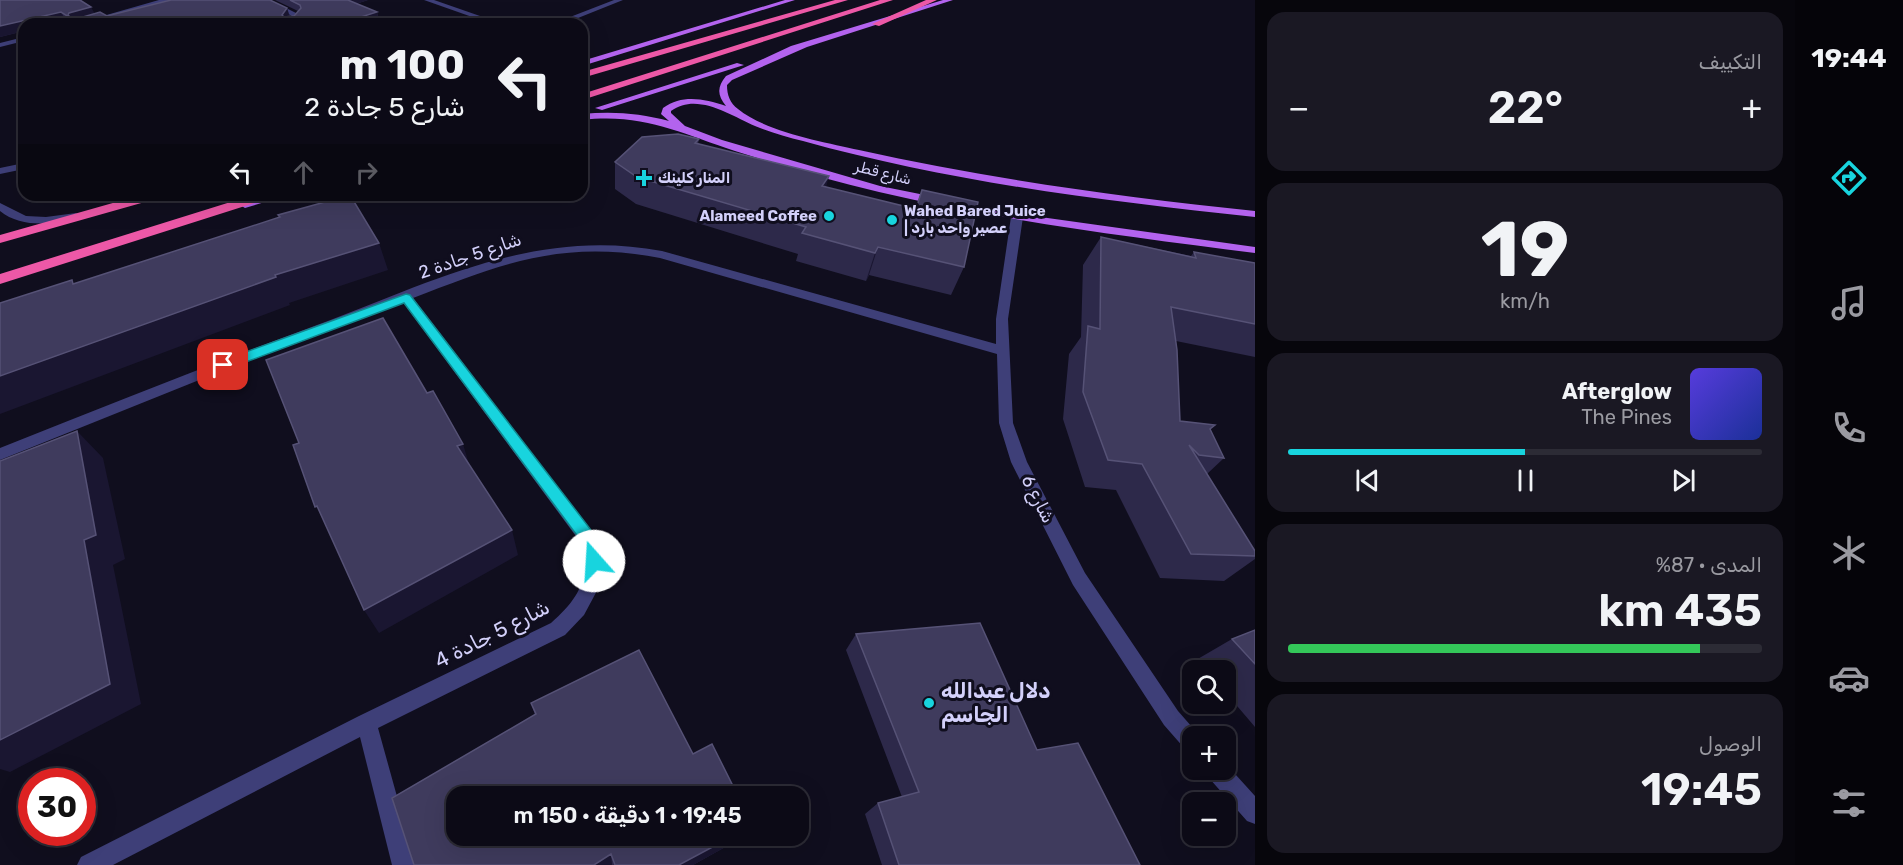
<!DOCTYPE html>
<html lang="ar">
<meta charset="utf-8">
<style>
:root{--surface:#0c0a16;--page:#1a1823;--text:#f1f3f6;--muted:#9a9aa1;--line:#2c2b35;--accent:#18d4de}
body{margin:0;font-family:Rubik,"Noto Naskh Arabic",sans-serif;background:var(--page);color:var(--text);direction:rtl;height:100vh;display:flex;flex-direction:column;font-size:22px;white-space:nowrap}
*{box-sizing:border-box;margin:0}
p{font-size:20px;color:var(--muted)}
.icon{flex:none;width:33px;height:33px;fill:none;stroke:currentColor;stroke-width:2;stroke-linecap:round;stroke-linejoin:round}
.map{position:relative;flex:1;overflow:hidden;direction:ltr}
.details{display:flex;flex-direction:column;gap:12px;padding:12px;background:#07060c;width:540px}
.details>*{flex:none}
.guide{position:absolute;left:18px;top:18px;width:570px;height:183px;border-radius:18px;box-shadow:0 6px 24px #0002,0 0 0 2px var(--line);direction:rtl;background:#0c0a16;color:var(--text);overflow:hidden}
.fabs{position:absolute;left:1182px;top:660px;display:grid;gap:12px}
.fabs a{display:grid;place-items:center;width:54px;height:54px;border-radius:12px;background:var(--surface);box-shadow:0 6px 24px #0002,0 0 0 2px var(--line);font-size:30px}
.speed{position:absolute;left:18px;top:768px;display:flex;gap:12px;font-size:30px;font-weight:700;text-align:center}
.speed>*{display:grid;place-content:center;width:78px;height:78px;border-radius:50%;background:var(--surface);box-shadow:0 6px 24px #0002,0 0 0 2px var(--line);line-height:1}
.speed .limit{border:9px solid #d22;background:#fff;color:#111}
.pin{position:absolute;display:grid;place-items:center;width:51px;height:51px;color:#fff;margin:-26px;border-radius:12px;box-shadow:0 3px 9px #0006}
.me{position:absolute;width:66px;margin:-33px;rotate:341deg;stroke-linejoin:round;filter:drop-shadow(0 0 4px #0008)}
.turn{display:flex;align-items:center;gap:21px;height:126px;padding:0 24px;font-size:27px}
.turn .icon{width:78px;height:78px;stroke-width:2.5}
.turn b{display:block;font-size:42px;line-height:51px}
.lanes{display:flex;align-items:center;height:57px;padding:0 24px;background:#0003;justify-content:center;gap:30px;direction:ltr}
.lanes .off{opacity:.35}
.big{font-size:45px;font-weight:600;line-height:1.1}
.details .card{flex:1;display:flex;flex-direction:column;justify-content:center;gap:9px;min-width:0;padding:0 21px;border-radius:18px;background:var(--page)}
.details .dial{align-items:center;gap:0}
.dial b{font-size:78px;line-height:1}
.song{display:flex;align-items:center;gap:18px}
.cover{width:72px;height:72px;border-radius:9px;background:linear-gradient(135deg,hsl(250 70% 55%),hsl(230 70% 35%))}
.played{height:6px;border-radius:3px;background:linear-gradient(90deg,var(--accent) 50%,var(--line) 50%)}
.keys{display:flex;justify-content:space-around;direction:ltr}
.heat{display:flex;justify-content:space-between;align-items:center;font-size:33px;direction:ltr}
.charge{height:9px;border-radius:4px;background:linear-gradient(90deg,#34c759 87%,var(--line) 0)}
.trip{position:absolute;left:446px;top:786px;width:363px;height:60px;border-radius:18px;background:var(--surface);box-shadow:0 6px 24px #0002,0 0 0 2px var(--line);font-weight:600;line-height:60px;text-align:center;direction:rtl}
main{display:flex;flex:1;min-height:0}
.menu{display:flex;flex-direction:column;width:108px;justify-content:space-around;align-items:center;background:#050409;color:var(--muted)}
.menu .icon{width:42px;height:42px}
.menu .on{color:var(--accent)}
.menu b{font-size:27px;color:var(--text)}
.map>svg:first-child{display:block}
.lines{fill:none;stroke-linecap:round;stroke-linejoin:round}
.minor{fill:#3e3f78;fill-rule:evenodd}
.major{fill:#b363ee;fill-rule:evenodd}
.highway{fill:#ed58a7;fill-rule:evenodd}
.wall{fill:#2d294a}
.shaded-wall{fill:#1a1631}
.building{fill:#3f3b5d;stroke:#565276;stroke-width:1.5}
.route{fill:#18d4de;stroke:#108a90;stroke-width:1.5}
.poi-dot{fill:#18d4de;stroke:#100e1e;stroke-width:2}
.labels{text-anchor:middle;stroke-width:6;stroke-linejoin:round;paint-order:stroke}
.far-street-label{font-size:15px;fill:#d3d0fa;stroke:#100e1e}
.far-poi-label{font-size:15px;font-weight:bold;fill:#d3d0fa;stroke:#100e1e;text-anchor:start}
.street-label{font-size:18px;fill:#d3d0fa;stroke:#100e1e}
.near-street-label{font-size:21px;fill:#d3d0fa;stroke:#100e1e}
.near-poi-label{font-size:21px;font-weight:bold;fill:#d3d0fa;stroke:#100e1e;text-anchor:start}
</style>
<main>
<nav class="menu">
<b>19:44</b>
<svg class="icon on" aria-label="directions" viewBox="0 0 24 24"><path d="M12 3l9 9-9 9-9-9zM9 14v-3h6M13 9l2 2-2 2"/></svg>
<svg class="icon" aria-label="music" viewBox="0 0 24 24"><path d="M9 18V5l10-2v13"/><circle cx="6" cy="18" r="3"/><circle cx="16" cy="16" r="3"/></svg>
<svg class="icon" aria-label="phone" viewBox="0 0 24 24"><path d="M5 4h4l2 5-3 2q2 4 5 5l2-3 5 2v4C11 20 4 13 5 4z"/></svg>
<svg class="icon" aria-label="climate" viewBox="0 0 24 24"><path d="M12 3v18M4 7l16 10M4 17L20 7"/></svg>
<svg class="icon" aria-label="car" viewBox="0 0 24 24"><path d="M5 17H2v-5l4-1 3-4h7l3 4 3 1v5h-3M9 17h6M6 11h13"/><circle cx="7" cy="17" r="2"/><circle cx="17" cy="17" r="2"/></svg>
<svg class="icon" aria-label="filters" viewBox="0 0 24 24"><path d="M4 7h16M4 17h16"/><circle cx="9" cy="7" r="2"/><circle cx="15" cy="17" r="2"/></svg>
</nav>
<section class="details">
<div class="card"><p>التكييف</p>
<div class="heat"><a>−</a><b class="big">22°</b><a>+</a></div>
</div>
<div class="card dial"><b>19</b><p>km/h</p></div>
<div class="card">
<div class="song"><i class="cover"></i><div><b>Afterglow</b><p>The Pines</p></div></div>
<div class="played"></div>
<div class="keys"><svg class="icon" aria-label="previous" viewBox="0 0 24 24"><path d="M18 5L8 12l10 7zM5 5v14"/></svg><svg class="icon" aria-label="pause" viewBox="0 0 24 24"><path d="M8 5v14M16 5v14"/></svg><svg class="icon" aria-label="next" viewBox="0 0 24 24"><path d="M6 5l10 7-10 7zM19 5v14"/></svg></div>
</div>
<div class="card"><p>المدى · 87%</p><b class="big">435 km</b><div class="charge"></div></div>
<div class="card"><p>الوصول</p><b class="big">19:45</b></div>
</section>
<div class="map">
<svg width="1255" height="865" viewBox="0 0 1255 865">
<rect width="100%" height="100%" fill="#100e1e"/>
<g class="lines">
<!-- minor -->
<path class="minor" d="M159,0H170L87,24H75Z
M261,0H270L302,16L295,24H287L294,17Z
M424,0H434L503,24H492Z
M614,0H623L563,24H552Z
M24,37V41L0,47V43Z
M24,163V169L0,174V168Z
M0,203L26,216L46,217L76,213L81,216L80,218C55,224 22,229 0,211Z
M1017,214L1023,217L1008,319L1013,423L1027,462L1085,573L1178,711L1199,735L1200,736H1192V752L1185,749L1164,725L1073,585L1011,462L999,423L997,354L660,258C562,239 502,264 413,298L591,530L601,563L599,587L584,615L565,635L378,728L416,865H392L360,737L113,865H77L81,857L359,716L551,623C580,597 592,577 578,539L403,302L249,360L0,460V448C106,406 211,364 317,325C432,282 536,227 662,251L996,344V319L1011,217Z
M1226,764L1255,796V824L1247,821L1209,778L1207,770H1226Z"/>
<!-- major -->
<path class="major" d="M785,0H795L582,66V61Z
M943,0H953L807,47L732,80L727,85C727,95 730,103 738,109C766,132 824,142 859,150C989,179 1122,197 1255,211V217C1103,201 950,182 803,141C787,137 770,132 755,126C730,115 697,92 671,111V113L685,126L722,140L880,186L1019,214L1255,247V253C1129,237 1003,221 879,192C831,181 782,166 735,151C679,133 644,113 582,120V114C612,111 640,113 669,121L661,114L663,108C683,94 704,99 726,106C717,95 717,87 726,76L791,46Z
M737,63L744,65L602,110L595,108Z
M271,195H288L245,208L240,205Z"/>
<!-- highway -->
<path class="highway" d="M835,0H848L582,78V72Z
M880,0H893L582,100V94Z
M926,0H937L879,26L872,24Z
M141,195H161L159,198L0,243V235Z
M253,195H272L270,198L0,284V274Z"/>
</g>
<!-- wall -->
<path class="wall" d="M0,0L95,13L107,16L287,8L290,17L294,16L298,11L275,0H368L356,4L377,12L379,21L371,24H71L66,21L54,24H24V31L0,37Z
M699,139L698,144L826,187L915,209L922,190L964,267L951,295L869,275L866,281L796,261L798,254L636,204L615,189V162Z
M1101,237L1191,256L1194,252L1255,263V357L1176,341L1180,421L1210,430L1224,458L1207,474L1255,551V559L1224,581L1160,578L1116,490L1085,487L1063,419L1069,354L1081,337L1083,265Z
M1255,630V727L1226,693V670H1205L1196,660L1232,639Z
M856,634L1037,750L1140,865H882L865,814L878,803L902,797L846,650Z
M531,703L693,754L738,796L456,836H745L693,865H612V864L611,865H414L535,715Z"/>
<!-- shaded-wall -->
<path class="shaded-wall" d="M344,0H368L346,7Z
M91,7L96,16L76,21L68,15L69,13Z
M287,8L290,18L285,24L282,15Z
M61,12L66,21L54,24H24V31L0,37V26Z
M377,12L379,21L371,24H339Z
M829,176L822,203V186Z
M379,243L388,270L289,303L290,305L0,414V376L275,275Z
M878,247L869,275L866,281L875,253Z
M77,431L103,458L125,559L113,565L141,704L10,772L0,769V740L84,540Z
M463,444L471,471L457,446Z
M512,530L518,555L379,633L364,610Z
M733,836H745L693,865H679Z
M611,854L612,864L611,865H594Z"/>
<!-- building -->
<path class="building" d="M0,0H80L91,7L69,13L68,15L70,17H83L100,12L107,16L171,0H270L287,8L282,15L284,17L294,16L301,8L300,5L290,0H348L377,12L339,24H80L61,12L0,26Z
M678,134L699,139L695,143L829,176L822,186L916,209L922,190L978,202L964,267L878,247L875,253L802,233L806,227L637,177L615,162L642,137Z
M350,195L379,243L275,275L276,277L0,376V303L72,280L73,284L280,217L278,215Z
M1101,237L1196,258L1194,252L1255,263V324L1171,307L1177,350L1180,421L1215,425L1210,429L1224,458L1199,455L1189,445L1255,551V556L1191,554L1142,464L1108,460L1083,392L1088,326L1100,329Z
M383,318L427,393L433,391L463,444L457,446L512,530L364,610L317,506L315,507L293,445L299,443L266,360Z
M77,431L96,535L84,540L110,684L0,740V461Z
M980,623L1037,750L1078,743L1140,865H899L878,803L919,792L856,634Z
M1255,630V664L1232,639Z
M639,650L693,754L712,744L738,796H456V836H733L679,865H615L611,854L594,865H414L392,798L536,714L531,703Z"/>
<!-- route -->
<path class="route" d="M406,294L410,295L591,530L602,561L599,566L594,568L588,566L579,538L404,303L227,369L223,370L216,365L218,362Z"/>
<!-- markers -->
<g class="poi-dot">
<path d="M641 169h6v6h6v6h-6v6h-6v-6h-6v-6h6z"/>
<circle cx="829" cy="216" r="6"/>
<circle cx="892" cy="220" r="6"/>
<circle cx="929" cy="703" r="6"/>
</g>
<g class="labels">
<!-- far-street labels -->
<g class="far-street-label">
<text transform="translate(883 173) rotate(14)" y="5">شارع قطر</text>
</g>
<!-- far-poi labels -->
<g class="far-poi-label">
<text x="658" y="183">المنار كلينك</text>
<text x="904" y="216">Wahed Bared Juice<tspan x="904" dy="17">| عصير واحد بارد</tspan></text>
<text x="817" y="221" text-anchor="end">Alameed Coffee</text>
</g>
<!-- street labels -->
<g class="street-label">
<text transform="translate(470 256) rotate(-19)" y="6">شارع 5 جادة 2</text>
<text transform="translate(1038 499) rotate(63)" y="6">شارع 6</text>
</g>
<!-- near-street labels -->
<g class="near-street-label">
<text transform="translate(492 634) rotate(-27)" y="7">شارع 5 جادة 4</text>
</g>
<!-- near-poi labels -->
<g class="near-poi-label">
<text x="941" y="698">دلال عبدالله<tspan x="941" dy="24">الجاسم</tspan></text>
</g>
</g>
</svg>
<div class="fabs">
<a><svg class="icon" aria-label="search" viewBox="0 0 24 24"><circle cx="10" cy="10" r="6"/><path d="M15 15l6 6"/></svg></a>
<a>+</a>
<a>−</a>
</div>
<div class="speed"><div class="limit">30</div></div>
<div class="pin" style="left:223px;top:365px;background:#d93025"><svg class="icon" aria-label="arrive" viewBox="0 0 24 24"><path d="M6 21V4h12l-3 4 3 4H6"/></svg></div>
<svg class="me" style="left:594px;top:561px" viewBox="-20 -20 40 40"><circle r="19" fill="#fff"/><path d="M0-13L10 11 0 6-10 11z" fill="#18d4de"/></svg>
<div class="trip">19:45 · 1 دقيقة · 150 m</div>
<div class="guide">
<div class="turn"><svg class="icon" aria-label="left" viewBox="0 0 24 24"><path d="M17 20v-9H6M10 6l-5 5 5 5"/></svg><div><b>100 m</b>شارع 5 جادة 2</div></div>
<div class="lanes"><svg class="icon" aria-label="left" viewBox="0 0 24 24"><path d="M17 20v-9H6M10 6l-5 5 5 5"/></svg><svg class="icon off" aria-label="ahead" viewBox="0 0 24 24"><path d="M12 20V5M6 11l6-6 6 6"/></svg><svg class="icon off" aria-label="right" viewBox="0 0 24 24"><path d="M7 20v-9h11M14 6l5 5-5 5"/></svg></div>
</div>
</div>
</main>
